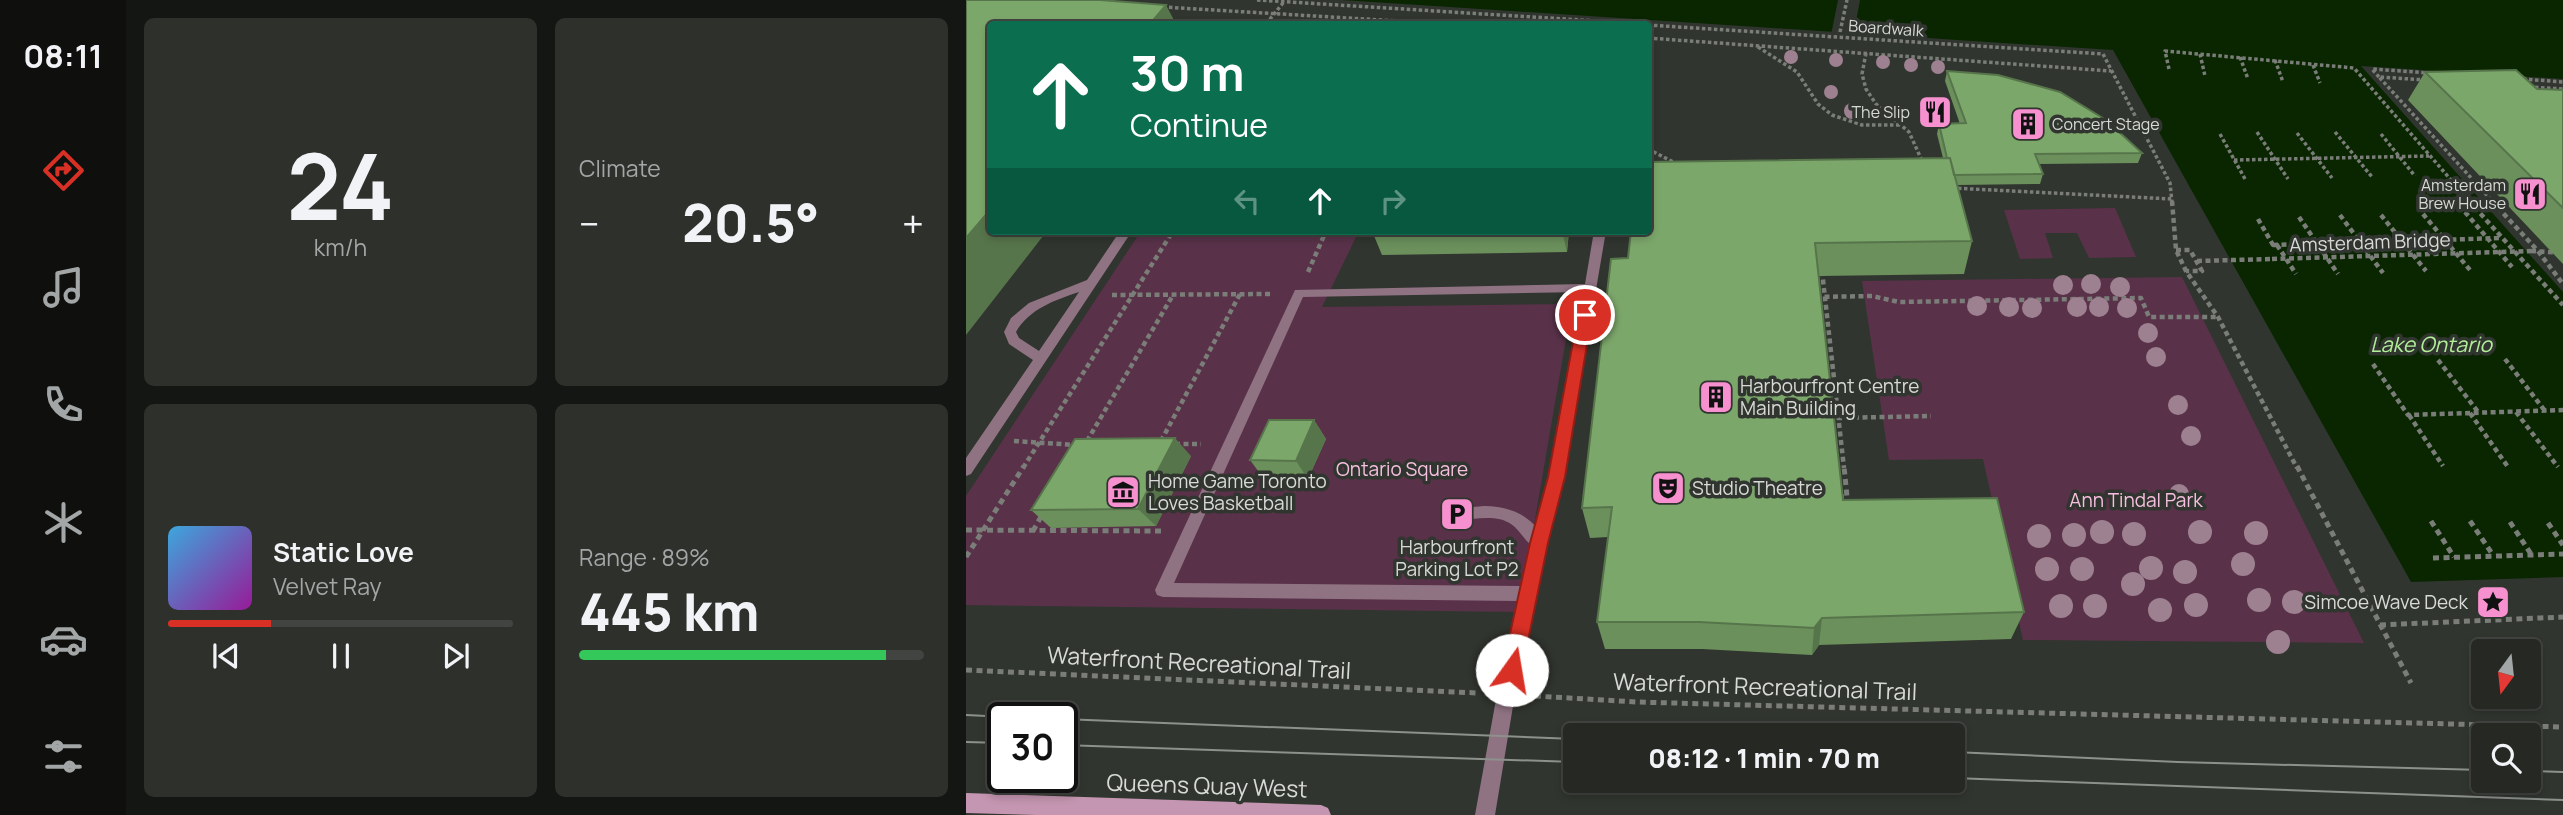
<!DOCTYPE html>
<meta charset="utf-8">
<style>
:root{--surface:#252823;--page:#2d302b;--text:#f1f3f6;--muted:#a3a6a6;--line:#424441;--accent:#d93025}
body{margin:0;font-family:Manrope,sans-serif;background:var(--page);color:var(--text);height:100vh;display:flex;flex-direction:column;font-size:26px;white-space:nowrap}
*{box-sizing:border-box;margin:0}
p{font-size:23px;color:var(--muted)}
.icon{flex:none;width:38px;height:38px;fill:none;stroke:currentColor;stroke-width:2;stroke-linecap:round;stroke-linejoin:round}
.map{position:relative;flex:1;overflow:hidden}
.drawer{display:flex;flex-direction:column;gap:18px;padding:18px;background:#141613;width:840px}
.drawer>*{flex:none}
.banner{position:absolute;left:21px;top:21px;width:665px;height:214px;border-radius:7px;box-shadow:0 4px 10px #0003,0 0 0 2px var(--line);background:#0b6e4f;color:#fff;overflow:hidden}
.needle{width:46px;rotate:195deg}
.controls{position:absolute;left:1505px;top:639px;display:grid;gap:14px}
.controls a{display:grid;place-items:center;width:70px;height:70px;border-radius:7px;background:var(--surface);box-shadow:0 4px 10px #0003,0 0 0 2px var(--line);font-size:35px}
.speed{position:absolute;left:21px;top:702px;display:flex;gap:14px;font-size:35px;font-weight:700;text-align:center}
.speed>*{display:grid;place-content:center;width:91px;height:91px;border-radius:50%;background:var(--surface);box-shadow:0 4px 10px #0003,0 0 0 2px var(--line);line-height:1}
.speed .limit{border:4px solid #111;border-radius:10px;background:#fff;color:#111}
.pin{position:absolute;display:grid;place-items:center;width:60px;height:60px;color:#fff;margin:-30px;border:4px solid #fff;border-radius:50%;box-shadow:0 2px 7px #0007}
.me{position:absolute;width:77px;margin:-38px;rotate:13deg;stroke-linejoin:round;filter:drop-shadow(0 0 5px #0008)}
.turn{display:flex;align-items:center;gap:24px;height:147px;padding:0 28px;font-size:32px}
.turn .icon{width:91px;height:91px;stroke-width:2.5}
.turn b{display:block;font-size:49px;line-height:60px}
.lanes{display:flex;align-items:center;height:66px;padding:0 28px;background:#0003;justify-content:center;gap:35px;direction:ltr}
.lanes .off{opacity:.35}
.big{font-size:52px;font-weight:800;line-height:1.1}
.drawer .widget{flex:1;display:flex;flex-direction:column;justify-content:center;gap:10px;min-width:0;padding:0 24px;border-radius:10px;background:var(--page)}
.drawer .dial{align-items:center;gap:0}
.dial b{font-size:91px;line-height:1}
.song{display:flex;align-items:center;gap:21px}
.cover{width:84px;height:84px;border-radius:10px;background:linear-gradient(135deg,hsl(200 70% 55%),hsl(300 70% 35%))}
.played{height:7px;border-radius:4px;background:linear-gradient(90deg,var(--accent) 30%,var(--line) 30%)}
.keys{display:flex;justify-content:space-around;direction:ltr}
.heat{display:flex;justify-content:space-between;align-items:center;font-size:38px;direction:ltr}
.charge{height:10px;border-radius:5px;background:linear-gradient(90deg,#34c759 89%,var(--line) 0)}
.drawer .tiles{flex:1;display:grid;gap:18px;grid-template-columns:repeat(2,1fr)}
.trip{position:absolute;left:597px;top:723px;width:402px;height:70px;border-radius:7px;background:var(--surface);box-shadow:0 4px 10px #0003,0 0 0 2px var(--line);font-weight:800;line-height:70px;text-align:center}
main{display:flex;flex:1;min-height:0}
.dock{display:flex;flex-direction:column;width:126px;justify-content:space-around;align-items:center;background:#0f100e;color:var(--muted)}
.dock .icon{width:49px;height:49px}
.dock .selected{color:var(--accent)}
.dock b{font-size:32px;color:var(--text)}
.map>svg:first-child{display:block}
.green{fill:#593249}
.water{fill:#092600}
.pier{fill:#31352f}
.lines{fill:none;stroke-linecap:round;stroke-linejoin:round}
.path-far2{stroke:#7a7d78;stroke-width:3.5;stroke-dasharray:3.5 2.5;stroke-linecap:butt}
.path-far1{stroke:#7a7d78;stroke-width:4.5;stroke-dasharray:5 3.5;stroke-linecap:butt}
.path{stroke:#7a7d78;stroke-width:5;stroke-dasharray:6 4.5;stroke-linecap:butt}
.lane{fill:#907383;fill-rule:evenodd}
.street{fill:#907383;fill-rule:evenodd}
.secondary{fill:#c596b1;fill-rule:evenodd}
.tram{stroke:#8d918c;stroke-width:2}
.path-bridge{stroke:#7a7d78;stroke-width:4.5;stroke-dasharray:5 3.5;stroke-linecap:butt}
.tree{fill:#9e8190}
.wall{fill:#6b905c}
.shaded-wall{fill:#57754b}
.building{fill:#7ca76b;stroke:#57754b;stroke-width:2}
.route{fill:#d93025;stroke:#8d1f18;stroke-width:2}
.labels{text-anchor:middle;stroke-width:7;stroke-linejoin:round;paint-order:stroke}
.far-street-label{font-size:16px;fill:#d7dad6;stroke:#31352f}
.far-poi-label{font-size:16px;fill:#d7dad6;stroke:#31352f;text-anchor:end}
.street-label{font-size:19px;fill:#d7dad6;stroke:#31352f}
.poi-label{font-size:19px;fill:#d7dad6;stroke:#31352f;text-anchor:start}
.park-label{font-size:19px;fill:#f7bfdf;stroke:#31352f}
.water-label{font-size:21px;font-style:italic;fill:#b2ee9a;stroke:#31352f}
.near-street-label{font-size:23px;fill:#d7dad6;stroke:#31352f}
</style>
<main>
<nav class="dock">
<b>08:11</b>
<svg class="icon selected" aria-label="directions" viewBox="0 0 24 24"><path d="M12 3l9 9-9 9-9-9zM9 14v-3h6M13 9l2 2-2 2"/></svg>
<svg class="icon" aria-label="music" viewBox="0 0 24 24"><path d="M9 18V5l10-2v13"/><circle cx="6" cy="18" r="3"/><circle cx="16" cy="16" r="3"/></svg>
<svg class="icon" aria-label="phone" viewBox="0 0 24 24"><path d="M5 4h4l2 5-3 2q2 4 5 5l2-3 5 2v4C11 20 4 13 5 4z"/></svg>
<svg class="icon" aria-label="climate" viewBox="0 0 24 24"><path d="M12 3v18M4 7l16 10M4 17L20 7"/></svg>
<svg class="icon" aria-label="car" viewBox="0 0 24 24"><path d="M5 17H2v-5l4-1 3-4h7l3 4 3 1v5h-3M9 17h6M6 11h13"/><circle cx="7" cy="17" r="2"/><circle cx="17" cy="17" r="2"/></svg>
<svg class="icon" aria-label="filters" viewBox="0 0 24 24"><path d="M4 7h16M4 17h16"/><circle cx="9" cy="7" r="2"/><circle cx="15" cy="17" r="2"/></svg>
</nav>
<section class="drawer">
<div class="tiles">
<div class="widget dial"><b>24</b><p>km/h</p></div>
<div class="widget"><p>Climate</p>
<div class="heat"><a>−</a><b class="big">20.5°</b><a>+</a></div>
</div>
<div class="widget">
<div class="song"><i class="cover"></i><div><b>Static Love</b><p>Velvet Ray</p></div></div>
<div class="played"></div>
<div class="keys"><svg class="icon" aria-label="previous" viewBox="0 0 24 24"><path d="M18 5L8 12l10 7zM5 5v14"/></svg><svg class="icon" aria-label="pause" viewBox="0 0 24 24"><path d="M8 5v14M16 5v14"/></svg><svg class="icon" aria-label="next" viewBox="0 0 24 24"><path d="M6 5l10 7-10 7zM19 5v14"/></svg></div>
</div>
<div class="widget"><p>Range · 89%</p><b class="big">445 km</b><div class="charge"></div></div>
</div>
</section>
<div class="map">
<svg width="1597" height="815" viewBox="0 0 1597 815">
<rect width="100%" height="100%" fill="#31352f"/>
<!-- green -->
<path class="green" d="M1149,208L1170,257L1123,258L1111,233H1079L1087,258L1054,259L1038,210Z
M175,231H393L356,307L606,304L553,612L0,605V496Z
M1216,277L1398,643L1057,640L1017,459L923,460L896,281Z"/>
<!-- water -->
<path class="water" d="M376,0H1597V79L1395,66L1597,292V577L1445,582L1147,50Z"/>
<!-- pier -->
<path class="pier" d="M872,0H894L887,37L865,35Z"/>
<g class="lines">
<!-- path-far2 -->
<path class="path-far2" d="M291,0L680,24
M197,7L483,24
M300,24L317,3
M682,25L1137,54L1204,183L1206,203
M874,32L881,0
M682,38L1145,71
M792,47L831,72L852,104L866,115L896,125H936
M900,53L896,74L900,89L910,104L943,132L957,163
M1234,54L1239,76
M1274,57L1282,79
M1309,60L1317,82
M1347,65L1354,83
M1203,69L1199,51L1388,68L1505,203
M1413,77L1406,69L1464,73
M1557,79L1597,82
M1460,80L1413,77L1528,203
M1563,87L1597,89
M1291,132L1322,179
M1369,132L1406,177
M1331,133L1366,178
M1254,134L1279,179
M1415,134L1449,176
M682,149L711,164
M1268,160L1463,156
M986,188L1206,199"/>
<!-- path-far1 -->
<path class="path-far1" d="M1206,201L1210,250L1220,271L1252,317L1331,468
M1503,201L1597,305
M1526,201L1572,251L1597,284
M1499,212L1546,267
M1457,214L1504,270
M1374,215L1417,273
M1415,215L1460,271
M1333,217L1372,274
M1292,219L1307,245H1311L1330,274
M1307,245L1536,238
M1210,250H1224L1236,271H1220
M1565,251L1597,253
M1231,261L1306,259
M856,271L878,468
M342,272L360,231
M146,295L305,294
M850,297L906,296L933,302L1175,298L1183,317H1252
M1539,359L1579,411
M1472,360L1513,413
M1407,364L1442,415L1597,410
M1550,412L1592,467
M1504,413L1542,467
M1443,415L1477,466
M871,418L965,416
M48,441L109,445
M121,441L207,295
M195,441L274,294
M209,444H235
M57,468L207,231"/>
<!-- path -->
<path class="path" d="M1331,466L1445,683
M872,497H881L878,466
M1465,521L1488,557
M1504,521L1527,555
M1544,522L1565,554
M1582,523L1597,545
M0,530L196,531
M67,531L76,515
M0,557L58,466
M1467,558L1597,554
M1414,625L1597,617
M0,670L512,693
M569,696L670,702L1597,727"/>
<!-- lane -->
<path class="lane" d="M154,231H166L5,474L0,476V458L67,360L43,344L38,332L45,318L63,303L121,280ZM113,292L73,351L53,338L50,332C63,309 89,300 113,292Z
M518,506C546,506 568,517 581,543L579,548C564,553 556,531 545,524C531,514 508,519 491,521L486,519L483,514L486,509Z"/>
<!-- street -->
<path class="street" d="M628,231H640L598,477L581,543L549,694L529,815H509L531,694L552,601L197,597L191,595L189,590L329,290L619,284ZM617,292L584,477L555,586L208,583L337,297Z"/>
<!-- secondary -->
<path class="secondary" d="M0,793L355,805L362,808L365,815H70L0,813Z"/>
<!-- tram -->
<path class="tram" d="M0,715L65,718
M96,719L609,739
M0,742L37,743
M96,745L609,762
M987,752L1212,762L1517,770
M1563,771L1597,772
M987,778L1597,800"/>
<!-- path-bridge -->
<path class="path-bridge" d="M1306,259L1565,251"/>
</g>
<!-- trees -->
<g class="tree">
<circle cx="825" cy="57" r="7"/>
<circle cx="870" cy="60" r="7"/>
<circle cx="917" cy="62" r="7"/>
<circle cx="945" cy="65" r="7"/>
<circle cx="972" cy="67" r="7"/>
<circle cx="865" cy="92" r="7"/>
<circle cx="886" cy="111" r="8"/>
<circle cx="1125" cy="284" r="10"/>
<circle cx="1097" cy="285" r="10"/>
<circle cx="1154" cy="287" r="10"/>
<circle cx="1011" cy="306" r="10"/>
<circle cx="1043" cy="307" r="10"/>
<circle cx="1111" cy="307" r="10"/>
<circle cx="1133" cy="307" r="10"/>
<circle cx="1066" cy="308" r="10"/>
<circle cx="1161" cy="308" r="10"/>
<circle cx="1182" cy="333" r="10"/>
<circle cx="1190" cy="357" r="10"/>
<circle cx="1212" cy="405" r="10"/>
<circle cx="1225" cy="436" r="10"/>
<circle cx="1213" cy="494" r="10"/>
<circle cx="1136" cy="532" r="12"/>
<circle cx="1234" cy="532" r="12"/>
<circle cx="1290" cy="533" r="12"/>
<circle cx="1168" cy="534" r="12"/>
<circle cx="1108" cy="535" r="12"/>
<circle cx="1073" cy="536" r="12"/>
<circle cx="1277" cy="564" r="12"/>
<circle cx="1185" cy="568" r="12"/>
<circle cx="1081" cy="569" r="12"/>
<circle cx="1116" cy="569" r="12"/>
<circle cx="1219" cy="572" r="12"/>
<circle cx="1167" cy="584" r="12"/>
<circle cx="1293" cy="600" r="12"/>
<circle cx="1328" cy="602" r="12"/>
<circle cx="1230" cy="605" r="12"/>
<circle cx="1095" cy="606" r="12"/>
<circle cx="1129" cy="606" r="12"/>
<circle cx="1194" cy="610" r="12"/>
<circle cx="1312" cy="642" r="12"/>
</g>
<!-- wall -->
<path class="wall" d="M981,71L1176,153L1172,163L1073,164L1077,174L1074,184L991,185L1006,241L998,274L853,276L877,500L1058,612L1045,639L853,645L846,655L736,649H639L631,622L642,537L624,538L616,508L662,258L977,158L971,134L973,124H994L979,81Z
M1459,72L1571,89L1597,90V264L1442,100Z
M406,231H603L601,252L416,255Z
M348,420L360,439L342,479H298L284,460Z
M225,456L190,526L85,528L65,510Z"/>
<!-- shaded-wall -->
<path class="shaded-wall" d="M200,5L210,24H184Z
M24,210V231H81L0,335V238Z
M596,231H603L601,252Z
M348,420L360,439L342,479L330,461Z
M209,438L225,456L190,526L172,509Z
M856,618L853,645L846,655L848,628Z"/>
<!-- building -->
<path class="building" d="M0,0H134L200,5L184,24H24V210L0,238Z
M1550,70L1571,89L1597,90V208L1459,72Z
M981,71L1032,75L1094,92L1140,120L1176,153L1069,154L1077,174L988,175L984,158H981L973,124L1000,123Z
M984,158L1006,241L849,243L877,500L1031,498L1058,612L856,618L848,628L733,622H631L646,507L616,508L645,259L662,258L665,231H682V162Z
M303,420H348L330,461L284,460Z
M209,438L172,509L65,510L109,439Z"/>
<!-- route -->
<path class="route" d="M619,310L626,315L599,477L582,543L556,670L553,677L546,680L539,677L536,670L564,543L582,477L612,315Z"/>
<!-- icons -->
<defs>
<g id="restaurant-square" transform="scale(1.75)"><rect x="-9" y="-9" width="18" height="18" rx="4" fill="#f790ce" stroke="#31352f"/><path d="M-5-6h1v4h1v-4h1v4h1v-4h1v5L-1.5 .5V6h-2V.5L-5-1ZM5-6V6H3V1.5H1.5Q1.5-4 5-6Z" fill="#111"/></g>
<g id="building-square" transform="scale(1.75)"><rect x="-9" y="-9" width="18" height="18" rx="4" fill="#f790ce" stroke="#31352f"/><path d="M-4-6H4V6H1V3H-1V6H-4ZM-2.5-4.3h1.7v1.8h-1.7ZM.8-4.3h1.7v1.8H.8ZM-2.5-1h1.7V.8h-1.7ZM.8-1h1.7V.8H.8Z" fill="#111"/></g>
<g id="theatre-square" transform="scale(1.75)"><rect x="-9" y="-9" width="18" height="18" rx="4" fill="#f790ce" stroke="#31352f"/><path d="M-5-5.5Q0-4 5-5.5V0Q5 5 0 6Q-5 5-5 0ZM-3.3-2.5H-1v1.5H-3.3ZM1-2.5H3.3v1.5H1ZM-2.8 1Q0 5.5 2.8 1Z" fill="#111"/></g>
<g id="museum-square" transform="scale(1.75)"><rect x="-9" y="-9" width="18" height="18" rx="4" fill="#f790ce" stroke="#31352f"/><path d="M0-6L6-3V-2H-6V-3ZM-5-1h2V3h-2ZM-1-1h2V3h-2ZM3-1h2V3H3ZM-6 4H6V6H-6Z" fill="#111"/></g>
<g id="parking-square" transform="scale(1.75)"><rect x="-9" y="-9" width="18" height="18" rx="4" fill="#f790ce" stroke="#31352f"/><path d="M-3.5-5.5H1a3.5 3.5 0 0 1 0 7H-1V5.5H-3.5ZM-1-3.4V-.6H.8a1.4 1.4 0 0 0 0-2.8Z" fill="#111"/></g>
<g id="sight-square" transform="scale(1.75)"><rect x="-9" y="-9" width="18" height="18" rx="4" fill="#f790ce" stroke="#31352f"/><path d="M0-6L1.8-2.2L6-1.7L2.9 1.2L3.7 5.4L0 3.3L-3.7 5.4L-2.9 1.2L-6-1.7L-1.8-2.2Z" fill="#111"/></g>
</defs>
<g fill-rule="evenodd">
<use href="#restaurant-square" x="969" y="112"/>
<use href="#building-square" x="1062" y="124"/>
<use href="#restaurant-square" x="1564" y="194"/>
<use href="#building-square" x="750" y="397"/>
<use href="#theatre-square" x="702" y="488"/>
<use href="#museum-square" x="157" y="492"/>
<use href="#parking-square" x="491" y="514"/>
<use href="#sight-square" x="1527" y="602"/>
</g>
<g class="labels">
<!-- far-street labels -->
<g class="far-street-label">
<text transform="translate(920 28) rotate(4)" y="6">Boardwalk</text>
</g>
<!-- far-poi labels -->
<g class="far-poi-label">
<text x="944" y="118">The Slip</text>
<text x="1086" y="130" text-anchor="start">Concert Stage</text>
<text x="1540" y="191">Amsterdam<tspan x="1540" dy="18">Brew House</tspan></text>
</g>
<!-- street labels -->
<g class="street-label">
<text transform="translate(1404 242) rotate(-2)" y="7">Amsterdam Bridge</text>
</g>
<!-- poi labels -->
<g class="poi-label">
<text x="774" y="393">Harbourfront Centre<tspan x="774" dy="22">Main Building</tspan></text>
<text x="182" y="488">Home Game Toronto<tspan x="182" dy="22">Loves Basketball</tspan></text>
<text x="726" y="495">Studio Theatre</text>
<text x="491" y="554" text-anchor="middle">Harbourfront<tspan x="491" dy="22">Parking Lot P2</tspan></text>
<text x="1502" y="609" text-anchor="end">Simcoe Wave Deck</text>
</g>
<!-- park labels -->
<g class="park-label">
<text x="436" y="476">Ontario Square</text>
<text x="1170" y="507">Ann Tindal Park</text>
</g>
<!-- water labels -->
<g class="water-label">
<text x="1465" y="352">Lake Ontario</text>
</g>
<!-- near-street labels -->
<g class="near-street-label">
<text transform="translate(233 663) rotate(3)" y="8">Waterfront Recreational Trail</text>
<text transform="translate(799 687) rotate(2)" y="8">Waterfront Recreational Trail</text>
<text transform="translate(241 786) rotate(2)" y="8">Queens Quay West</text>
</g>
</g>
</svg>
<div class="controls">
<a><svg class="needle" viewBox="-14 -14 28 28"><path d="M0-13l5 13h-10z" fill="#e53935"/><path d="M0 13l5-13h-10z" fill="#a3a6a6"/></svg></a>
<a><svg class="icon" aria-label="search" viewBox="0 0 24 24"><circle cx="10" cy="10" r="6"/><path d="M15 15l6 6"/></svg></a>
</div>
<div class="speed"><div class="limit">30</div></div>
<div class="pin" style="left:619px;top:315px;background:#d93025"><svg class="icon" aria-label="arrive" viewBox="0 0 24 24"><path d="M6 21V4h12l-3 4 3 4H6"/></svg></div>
<svg class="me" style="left:546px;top:670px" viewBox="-20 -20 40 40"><circle r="19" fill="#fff"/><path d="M0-13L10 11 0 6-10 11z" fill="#d93025"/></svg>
<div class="trip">08:12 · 1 min · 70 m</div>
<div class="banner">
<div class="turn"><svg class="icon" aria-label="ahead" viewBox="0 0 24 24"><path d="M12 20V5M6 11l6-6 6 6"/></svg><div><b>30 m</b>Continue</div></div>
<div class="lanes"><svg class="icon off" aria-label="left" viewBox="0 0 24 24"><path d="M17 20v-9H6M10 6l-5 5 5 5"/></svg><svg class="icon" aria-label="ahead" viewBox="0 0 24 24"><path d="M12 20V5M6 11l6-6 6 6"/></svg><svg class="icon off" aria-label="right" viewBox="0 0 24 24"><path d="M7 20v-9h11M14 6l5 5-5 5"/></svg></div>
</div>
</div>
</main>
